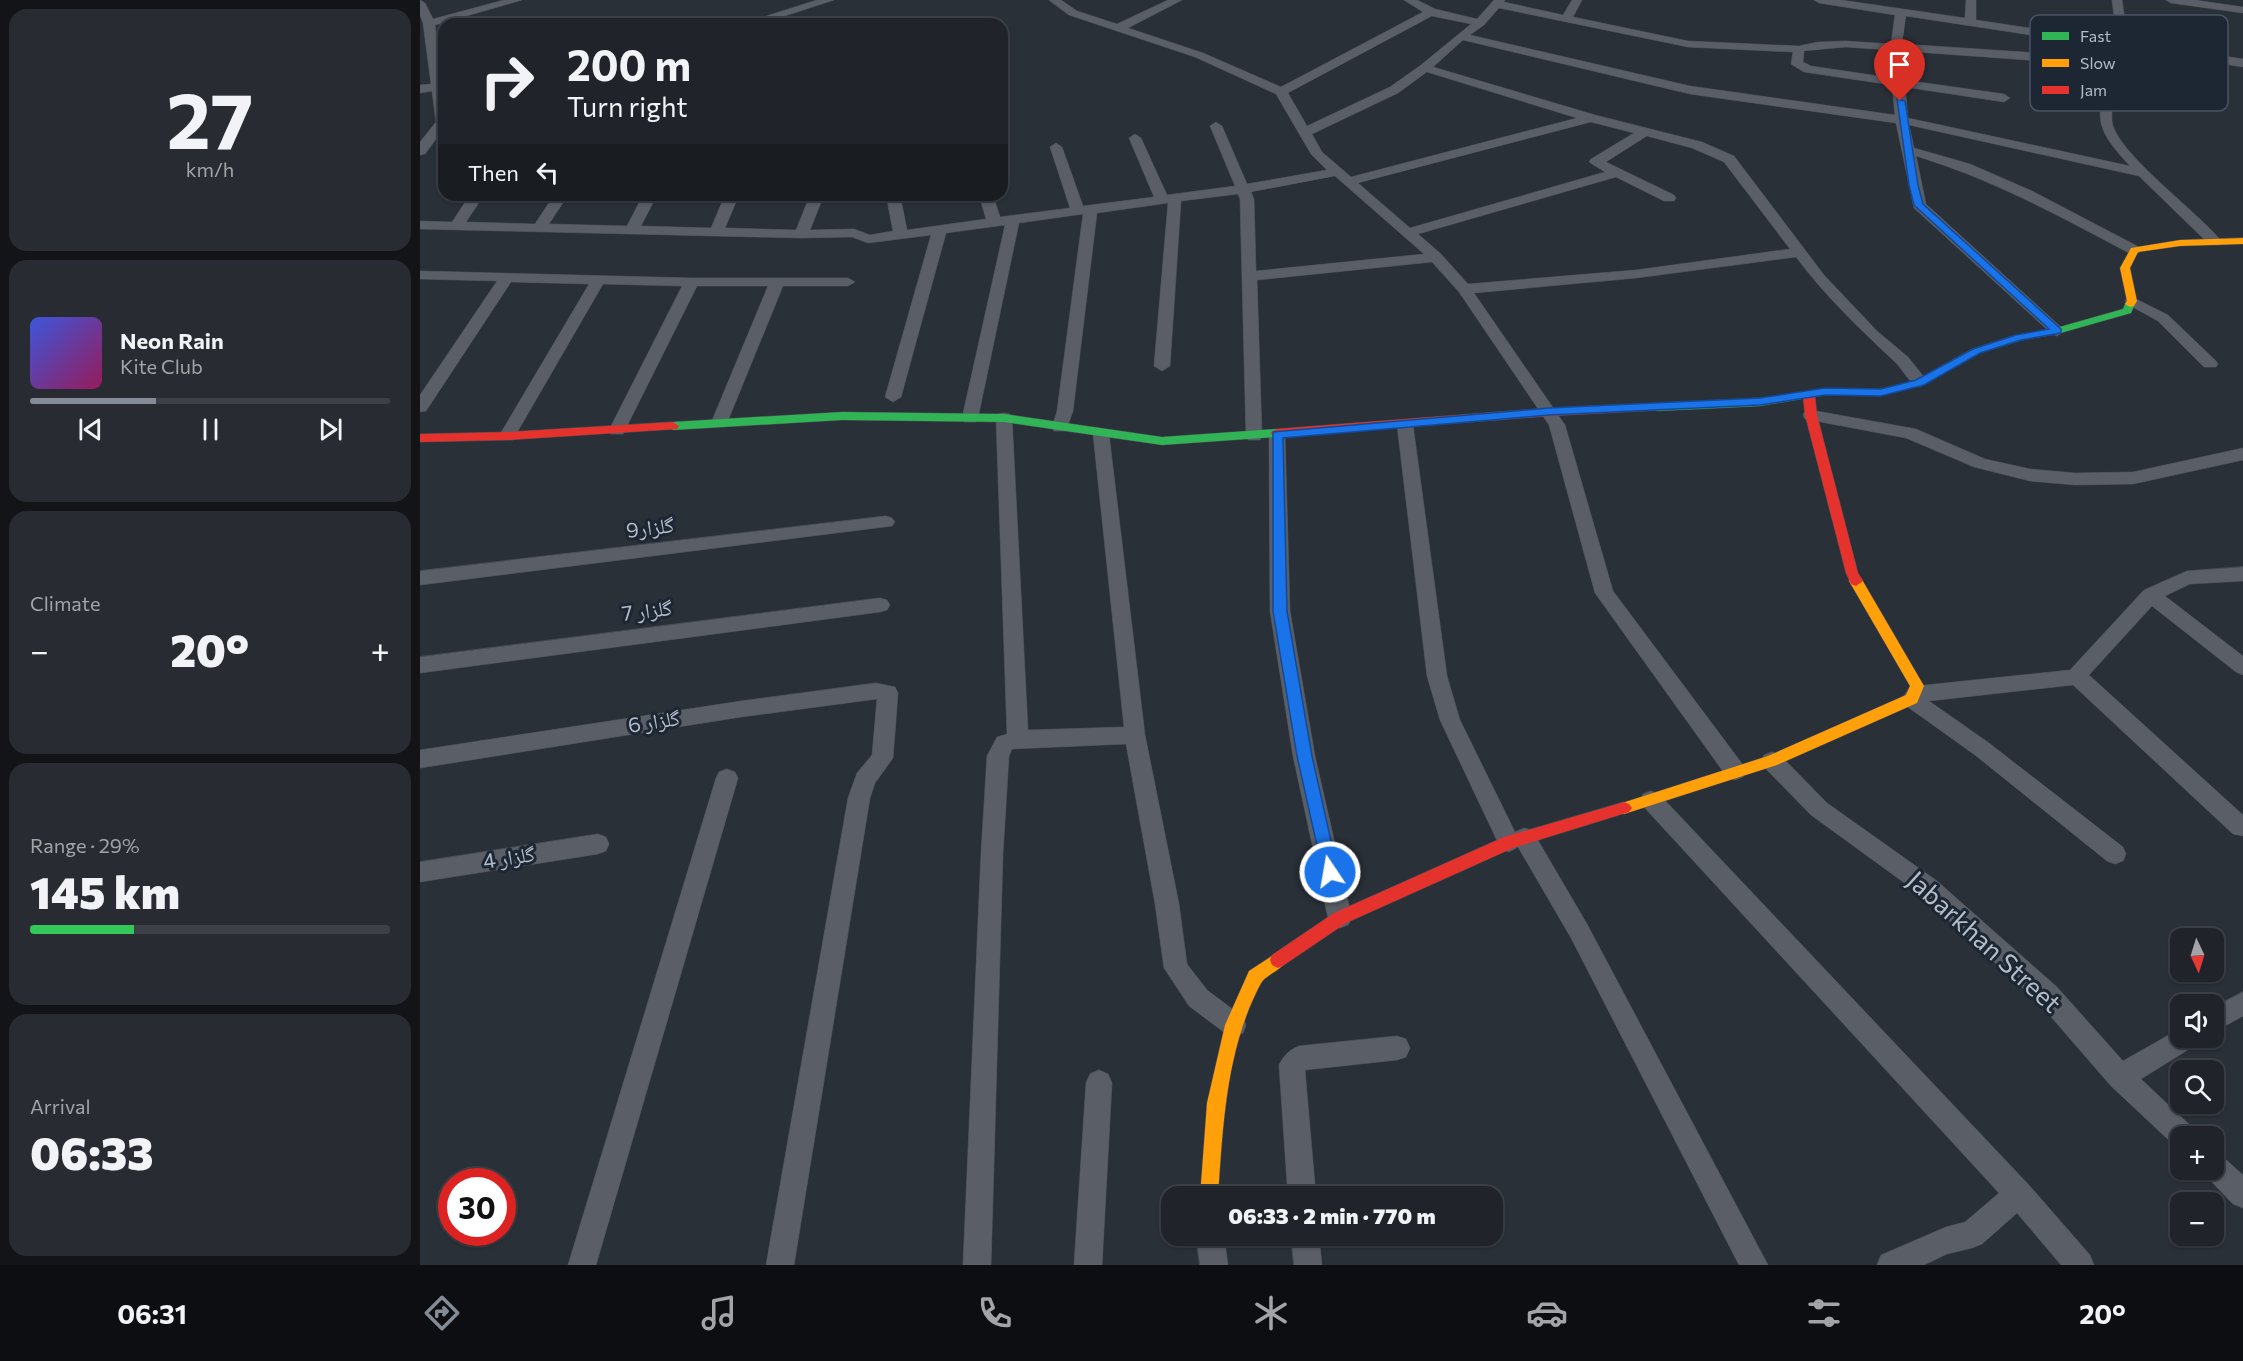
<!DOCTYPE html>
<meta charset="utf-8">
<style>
:root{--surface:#20242a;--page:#282c32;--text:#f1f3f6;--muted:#a2a4a8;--line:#3d4147;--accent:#848b96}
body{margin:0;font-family:Commissioner,"Noto Naskh Arabic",sans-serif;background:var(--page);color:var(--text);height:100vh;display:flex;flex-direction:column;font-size:22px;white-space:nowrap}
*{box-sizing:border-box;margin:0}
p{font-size:20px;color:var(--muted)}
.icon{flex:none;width:33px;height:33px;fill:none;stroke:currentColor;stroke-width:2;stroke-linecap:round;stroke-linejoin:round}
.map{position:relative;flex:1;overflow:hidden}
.panel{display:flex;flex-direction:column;gap:9px;padding:9px;background:#121417;width:420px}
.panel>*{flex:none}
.banner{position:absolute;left:18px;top:18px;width:570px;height:183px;border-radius:18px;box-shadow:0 2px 4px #0004,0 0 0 2px var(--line);background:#20242a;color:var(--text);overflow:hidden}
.needle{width:39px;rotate:176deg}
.buttons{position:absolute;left:1750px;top:928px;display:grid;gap:12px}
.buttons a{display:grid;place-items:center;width:54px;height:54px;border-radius:12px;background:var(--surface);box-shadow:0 2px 4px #0004,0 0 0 2px var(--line);font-size:30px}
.speed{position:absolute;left:18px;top:1168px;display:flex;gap:12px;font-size:30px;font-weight:700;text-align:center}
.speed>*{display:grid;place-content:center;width:78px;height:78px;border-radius:50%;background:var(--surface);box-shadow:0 2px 4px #0004,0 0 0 2px var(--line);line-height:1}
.speed .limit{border:9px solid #d22;background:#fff;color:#111}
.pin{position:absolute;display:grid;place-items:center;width:51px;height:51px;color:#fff;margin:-62px -26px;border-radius:50% 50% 50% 0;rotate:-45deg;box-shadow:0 0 6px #0007}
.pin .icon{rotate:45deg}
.me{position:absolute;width:66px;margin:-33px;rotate:348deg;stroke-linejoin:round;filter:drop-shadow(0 0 4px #0008)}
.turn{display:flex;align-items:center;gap:21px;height:126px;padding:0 30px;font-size:27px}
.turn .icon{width:78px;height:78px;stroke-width:2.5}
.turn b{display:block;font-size:42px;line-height:51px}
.then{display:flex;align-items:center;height:57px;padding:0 30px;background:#0003;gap:12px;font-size:22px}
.big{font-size:45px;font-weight:800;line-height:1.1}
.panel .tile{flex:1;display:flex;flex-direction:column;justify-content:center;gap:9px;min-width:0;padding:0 21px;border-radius:18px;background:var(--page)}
.panel .dial{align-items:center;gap:0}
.dial b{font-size:78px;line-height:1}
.song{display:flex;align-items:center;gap:18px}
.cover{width:72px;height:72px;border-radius:9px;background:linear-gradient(135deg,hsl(230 70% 55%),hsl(330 70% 35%))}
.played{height:6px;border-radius:3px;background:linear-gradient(90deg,var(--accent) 35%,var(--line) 35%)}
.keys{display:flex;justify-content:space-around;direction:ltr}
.heat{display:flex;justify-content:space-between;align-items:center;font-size:33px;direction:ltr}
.charge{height:9px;border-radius:4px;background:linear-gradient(90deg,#34c759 29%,var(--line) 0)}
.trip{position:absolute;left:741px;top:1186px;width:342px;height:60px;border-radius:18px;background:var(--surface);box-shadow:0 2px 4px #0004,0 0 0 2px var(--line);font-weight:800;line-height:60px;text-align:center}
.menu{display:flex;height:96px;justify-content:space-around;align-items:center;background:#0d0e11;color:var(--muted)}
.menu .icon{width:42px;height:42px}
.menu .active{color:var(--accent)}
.menu b{font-size:27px;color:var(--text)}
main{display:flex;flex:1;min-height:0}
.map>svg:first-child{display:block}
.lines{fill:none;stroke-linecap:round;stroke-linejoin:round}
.street-casing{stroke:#484c55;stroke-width:1}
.fast-casing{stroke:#484c55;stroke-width:1}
.slow-casing{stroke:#484c55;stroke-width:1}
.jam-casing{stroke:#484c55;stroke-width:1}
.street{fill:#5a5e66;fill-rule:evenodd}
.fast{fill:#30b455;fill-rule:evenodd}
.slow{fill:#ff9f0a;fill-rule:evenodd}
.jam{fill:#e5322d;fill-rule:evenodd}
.route{fill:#1a73e8;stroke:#114b97;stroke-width:1.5}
.labels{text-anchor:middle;stroke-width:6;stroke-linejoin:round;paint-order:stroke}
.street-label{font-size:21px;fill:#b4bcc9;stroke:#1d2633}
.near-street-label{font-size:26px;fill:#b4bcc9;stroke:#1d2633}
.key{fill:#1d2633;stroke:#4a5360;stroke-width:1.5}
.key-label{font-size:16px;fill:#b4bcc9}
</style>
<main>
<section class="panel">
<div class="tile dial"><b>27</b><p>km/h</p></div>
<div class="tile">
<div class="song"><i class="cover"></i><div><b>Neon Rain</b><p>Kite Club</p></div></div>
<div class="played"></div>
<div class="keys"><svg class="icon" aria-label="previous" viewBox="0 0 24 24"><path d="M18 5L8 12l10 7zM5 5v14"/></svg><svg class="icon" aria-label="pause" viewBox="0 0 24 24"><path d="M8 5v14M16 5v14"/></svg><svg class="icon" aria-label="next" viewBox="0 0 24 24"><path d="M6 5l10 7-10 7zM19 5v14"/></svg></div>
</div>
<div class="tile"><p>Climate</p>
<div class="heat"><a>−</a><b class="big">20°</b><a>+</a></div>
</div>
<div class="tile"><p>Range · 29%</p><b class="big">145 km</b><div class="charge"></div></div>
<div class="tile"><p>Arrival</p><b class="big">06:33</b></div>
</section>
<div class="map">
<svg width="1823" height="1265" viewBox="0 0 1823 1265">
<rect width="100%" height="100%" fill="#2a3038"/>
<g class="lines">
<!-- street casing -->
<g class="street-casing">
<path id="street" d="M0,0L5,3L13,19L84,0H102L15,25L24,85V128L5,154L0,155V142L16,122L12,91L0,93V85L11,84L3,23L0,15Z
M397,0H414L340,24H322Z
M629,0H641L657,11L697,24L748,0H762L708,28L783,53L861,87L1003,12L984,0H997L1015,9L1057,19L1074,0H1085L1084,2L1143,15L1152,0H1162L1153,17L1268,41L1379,46L1398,42L1426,41L1471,44L1475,15L1399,3L1394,0H1421L1545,18L1546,0H1556V20L1697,41L1692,0H1702L1708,42L1823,59V67L1707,49C1703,73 1690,97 1692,121C1695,152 1781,214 1802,242L1800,245H1790L1719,176L1489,125L1494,148L1550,164L1612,191L1719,247L1721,250L1719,253H1709C1639,216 1572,179 1496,156L1506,204L1642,328L1645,331L1637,336L1632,334L1494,208L1476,123L1270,94L1043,40L1013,67L1175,115L1282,142L1314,156L1404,275L1457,331L1488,357L1508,382L1500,387C1489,384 1483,369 1474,361C1439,328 1405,296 1376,257L1216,278L1054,293L1145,425L1193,591L1323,765L1326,771L1323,777L1315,780L1307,777L1175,593L1129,425L1039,292L1012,262L837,280L842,436L840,440H828L826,436L820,199L818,194L761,201L750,366L742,371L734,366L748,203L677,213L653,411L646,431H634L632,427L637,411L663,214L599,223L558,418L556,422H544L542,418L585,225L526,233L481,397L473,402L465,397L511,235L448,243L432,237L381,238L0,229V221L32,222L50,195H64L46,222L115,224L134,195H148L129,224L207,226L223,195H237L221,226L291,228L305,195H319L305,228L376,230L390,195H404L390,230L434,229L450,235L473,231L466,195H480L487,230L566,219L559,195H573L580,217L650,208L630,147L636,143L642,147L663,206L734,197L709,138L715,134L721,138L747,195L815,186L790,126L796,122L802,126L827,184L907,170L891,154L856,94L775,57L649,15ZM1079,8L1268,47L1373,52L1371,64L1384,72L1472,85L1475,115L1270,86L1050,35L1064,25ZM1012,16L1051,24L1001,65L970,87L887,126L868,93ZM1486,16L1696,48L1692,63L1649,55L1482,44ZM1426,47L1470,50L1472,78L1391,66L1383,62L1384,51ZM1482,51L1649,63L1690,70C1675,119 1674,127 1710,166L1488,118L1485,87L1584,102L1590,98L1584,94L1484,80ZM1007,72L1157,118L931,177L902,152L892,134L978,93ZM1171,122L1214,133L1171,159L1169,162L1185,172L990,228L938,183ZM1227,136L1272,148L1304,162L1370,249L1216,270L1048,284L1021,254L998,234L1196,177L1244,201H1254L1256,198L1254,195L1186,162ZM915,176L1004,254L836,271L834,199L831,192Z
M1746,0H1775L1823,7V13L1751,3Z
M0,271L272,278H428L435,282L428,286H363L307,423L305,427H293L291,423L348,286H277L203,434H191L189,430L262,286L183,284L95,436L93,440H81L79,436L169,284L91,282L6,411L0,412V395L77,281L0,279Z
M1712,297L1748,315L1796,361L1798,364L1796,367H1784L1738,321L1707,304L1705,301L1707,298Z
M1391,410L1496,429L1565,459L1610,469L1655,473L1713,472L1823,448V460L1713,484L1655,485L1610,481L1554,467L1486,438L1385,419L1383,415L1385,411Z
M584,413L590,414L592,418L608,730L704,727L673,434L675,430H687L689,434L725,735L759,904L767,964L787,990L823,1017L826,1025L823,1033L814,1037L805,1033L769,1006L744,968L735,904L706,744L592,749L589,756L583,853L571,1265H543L561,853L567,756L577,737L587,734L576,418L578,414Z
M985,420L991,421L993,425L1027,676L1040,720L1095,832L1104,828L1112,830L1167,924L1348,1265H1319L1151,938L1098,847L1089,852L1081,849L1020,720L1007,676L977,425L979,421Z
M857,430L863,431L865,435L870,611L895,756L932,918L928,925L920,928L912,925L908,918L873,756L850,611L849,435L851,431Z
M466,516L472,518L475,522L472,526L0,585V571Z
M1823,567V581L1770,584L1745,596L1823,656V675L1816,672L1732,606L1669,675L1823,815V836L1813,834L1653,685L1509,701L1569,743L1703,847L1706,854L1703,861L1695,864L1687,861L1555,755L1485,705L1482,699L1489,688L1496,686L1650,670L1724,590L1767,571Z
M460,598L467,600L470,605L467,610L460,612L0,673V657Z
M456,683L475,687L478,693L473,758L455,783L450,798L374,1265H346L428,798L437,773L452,755L457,699L321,717L0,768V750L321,701Z
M1352,752L1360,755L1407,803L1517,881L1637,987L1703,1061L1761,1028V1038H1778L1774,1046L1721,1079L1773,1128L1777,1137H1761V1149L1755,1146L1691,1086L1619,1003L1501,895L1391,815L1344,767L1341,761L1344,755Z
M307,769L315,772L318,778L176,1265H148L296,778L299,772Z
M1231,791L1239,794L1608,1184L1670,1255L1674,1265H1641L1597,1213L1562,1244L1552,1248L1527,1254L1504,1265H1457L1461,1255L1526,1227L1545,1222L1579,1193L1223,806L1220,800L1223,794Z
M178,834L186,837L189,844L186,851L178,854L0,882V862Z
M1823,992V1016L1794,1032V1007Z
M977,1036L986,1039L990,1048L986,1057L977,1060L885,1070L896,1197H868L859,1065C864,1055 869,1050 879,1046Z
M679,1070L688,1074L692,1083L682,1265H654L666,1083L670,1074Z
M1794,1153L1803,1157L1823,1175V1208L1813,1204L1785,1175L1782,1170H1794Z
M776,1236H804L808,1265H780Z
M871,1236H899L902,1265H874Z"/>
</g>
<!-- fast casing -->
<g class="fast-casing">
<path id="fast" d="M1710,301L1715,304L1711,313L1637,334L1602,340L1560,353L1504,384L1461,395H1405L1340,406L1237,411L1231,407L1237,403L1340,398L1405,389H1461L1496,380L1552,349L1596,335L1636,328L1703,309L1706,302Z
M422,412L584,414L742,437L856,429L862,433L856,437L742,445L584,422L422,420L253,430L247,426L253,422Z"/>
</g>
<!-- slow casing -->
<g class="slow-casing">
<path id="slow" d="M1823,238V244L1760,246L1718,252L1710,268L1717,301L1714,306L1710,307L1705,304L1707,301L1700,268L1711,248L1760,240Z
M1436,576L1441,578L1504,686L1497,703L1357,765L1204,814L1199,812L1196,808L1199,804L1348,756L1486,695L1490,686L1429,581Z
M858,952L864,955L866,960C861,972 845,974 840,985C806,1050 803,1125 798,1197H780L787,1103L805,1025L829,971Z"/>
</g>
<!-- jam casing -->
<g class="jam-casing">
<path id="jam" d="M1389,393L1395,396L1397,415L1438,573L1443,581L1436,586L1431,584L1426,573L1385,415L1383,396Z
M1237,403L1241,404V410L1129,416L856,437L850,433L856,429L1129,408Z
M253,422L259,426L257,429L87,440L0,442V434L87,432Z
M1204,802L1209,804L1212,808L1209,812L1093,848L926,923L864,965L858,968L852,965L850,960L852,955L914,913L1084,837Z"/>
</g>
<!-- street -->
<use href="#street" class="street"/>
<!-- fast -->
<use href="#fast" class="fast"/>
<!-- slow -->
<use href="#slow" class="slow"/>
<!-- jam -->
<use href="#jam" class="jam"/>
</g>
<!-- route -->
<path class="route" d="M1477,99L1485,101L1498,185L1503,204L1641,329V333L1601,340L1560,353L1504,385L1461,396L1405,395L1340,405L1129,415L863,438L867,611L892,756L918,872L916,877L910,879L904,877L877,756L853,611V432L1129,408L1340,398L1405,388L1461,389L1496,380L1553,349L1596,335L1629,329L1494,205L1489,185Z"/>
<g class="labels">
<!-- street labels -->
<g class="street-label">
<text transform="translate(230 528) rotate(-7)" y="7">گلزار9</text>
<text transform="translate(227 611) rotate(-7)" y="7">گلزار 7</text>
<text transform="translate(234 722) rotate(-9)" y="7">گلزار 6</text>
<text transform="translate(89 858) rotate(-9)" y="7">گلزار 4</text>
</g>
<!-- near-street labels -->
<g class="near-street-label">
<text transform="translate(1564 942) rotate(42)" y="9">Jabarkhan Street</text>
</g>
</g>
<!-- legend -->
<rect x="1610" y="15" width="198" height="96" rx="9" class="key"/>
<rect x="1622" y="32" width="27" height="8" fill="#30b455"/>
<rect x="1622" y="59" width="27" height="8" fill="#ff9f0a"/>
<rect x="1622" y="86" width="27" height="8" fill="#e5322d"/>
<g class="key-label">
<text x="1660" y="42">Fast</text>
<text x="1660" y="69">Slow</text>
<text x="1660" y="96">Jam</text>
</g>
</svg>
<div class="buttons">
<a><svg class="needle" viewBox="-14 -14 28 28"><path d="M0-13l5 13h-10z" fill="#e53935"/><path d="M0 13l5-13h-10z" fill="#a2a4a8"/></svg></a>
<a><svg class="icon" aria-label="sound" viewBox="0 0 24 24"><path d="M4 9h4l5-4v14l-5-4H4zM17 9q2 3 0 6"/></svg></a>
<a><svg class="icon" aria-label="search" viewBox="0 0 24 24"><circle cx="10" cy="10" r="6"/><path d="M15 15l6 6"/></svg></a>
<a>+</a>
<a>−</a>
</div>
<div class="speed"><div class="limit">30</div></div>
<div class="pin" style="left:1480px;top:101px;background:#d93025"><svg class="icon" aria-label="arrive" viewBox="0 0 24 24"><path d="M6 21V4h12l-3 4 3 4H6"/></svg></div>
<svg class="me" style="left:910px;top:872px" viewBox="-20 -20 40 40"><circle r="17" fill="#1a73e8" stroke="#fff" stroke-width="3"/><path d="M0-11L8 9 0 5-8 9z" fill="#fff"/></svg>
<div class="trip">06:33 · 2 min · 770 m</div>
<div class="banner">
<div class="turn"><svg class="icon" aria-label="right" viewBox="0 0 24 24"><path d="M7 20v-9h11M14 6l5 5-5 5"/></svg><div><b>200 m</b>Turn right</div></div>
<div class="then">Then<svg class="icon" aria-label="left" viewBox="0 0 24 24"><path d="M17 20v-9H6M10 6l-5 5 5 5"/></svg></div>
</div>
</div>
</main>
<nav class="menu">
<b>06:31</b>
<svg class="icon active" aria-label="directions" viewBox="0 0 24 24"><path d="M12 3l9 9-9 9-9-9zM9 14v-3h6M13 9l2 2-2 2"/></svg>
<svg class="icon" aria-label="music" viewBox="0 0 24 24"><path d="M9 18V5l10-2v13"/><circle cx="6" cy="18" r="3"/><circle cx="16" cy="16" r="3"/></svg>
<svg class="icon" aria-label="phone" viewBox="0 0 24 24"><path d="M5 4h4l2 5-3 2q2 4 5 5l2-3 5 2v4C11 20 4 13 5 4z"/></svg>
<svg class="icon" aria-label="climate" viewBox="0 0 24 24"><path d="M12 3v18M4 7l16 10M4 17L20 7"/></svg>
<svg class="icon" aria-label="car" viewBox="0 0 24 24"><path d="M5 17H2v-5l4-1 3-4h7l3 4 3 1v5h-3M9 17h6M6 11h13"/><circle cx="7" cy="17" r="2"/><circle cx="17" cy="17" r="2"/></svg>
<svg class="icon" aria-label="filters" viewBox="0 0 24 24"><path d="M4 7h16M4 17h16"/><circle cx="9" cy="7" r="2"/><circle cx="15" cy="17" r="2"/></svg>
<b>20°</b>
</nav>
